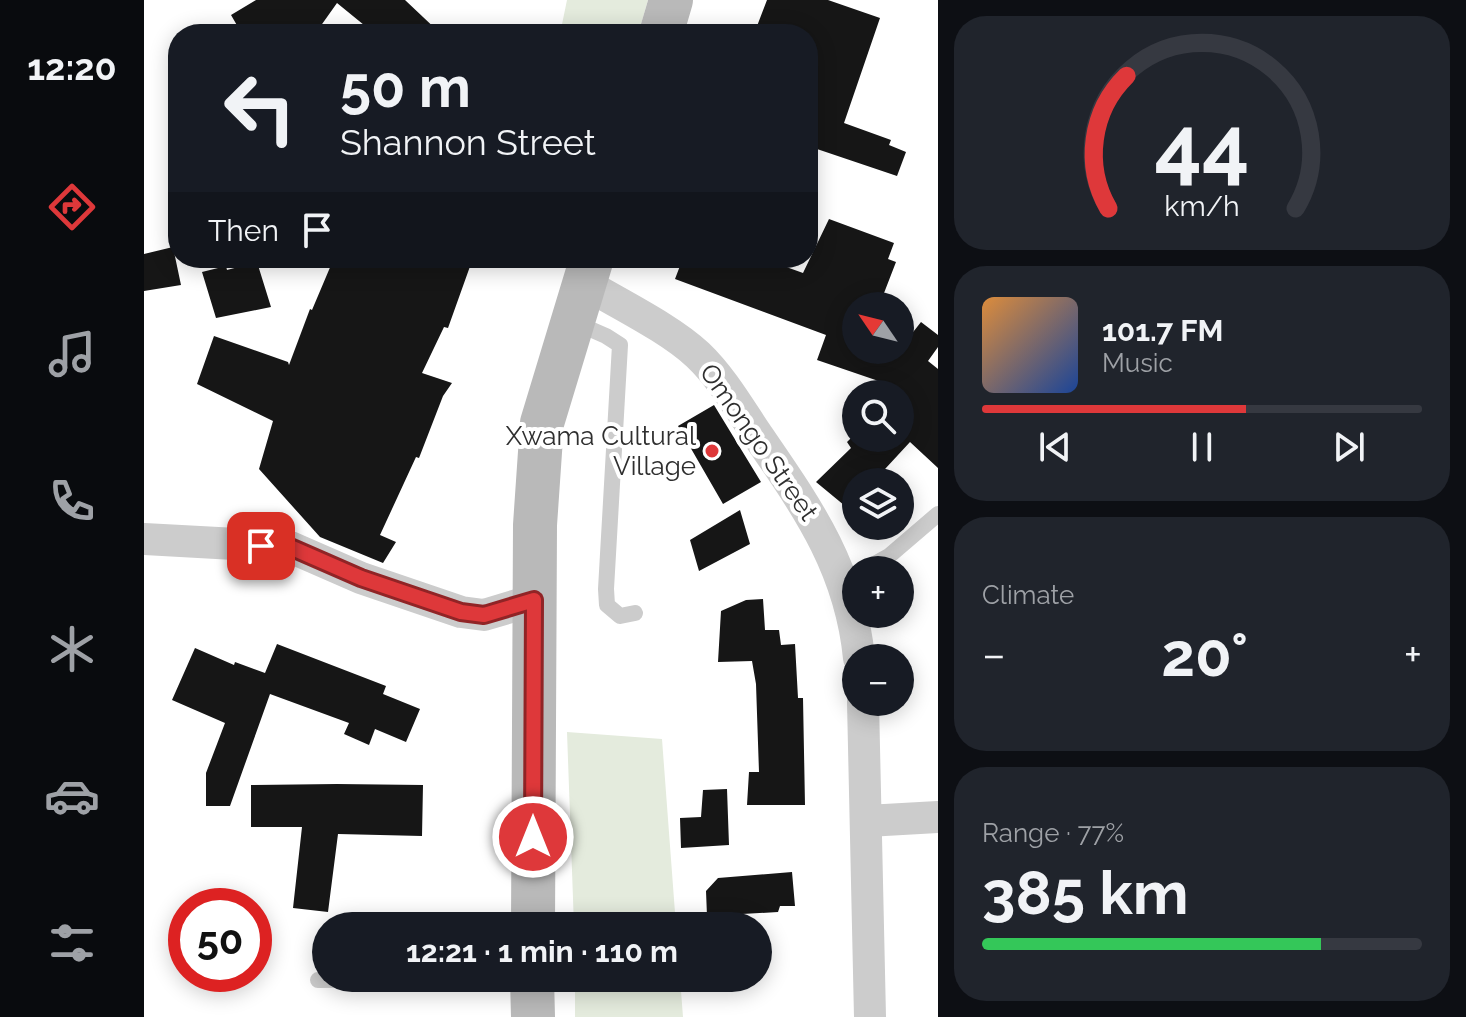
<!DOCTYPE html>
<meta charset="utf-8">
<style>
:root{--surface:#171b24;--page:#20242c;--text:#f1f3f6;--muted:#9ea1a6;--line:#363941;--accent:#de383a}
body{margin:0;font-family:Raleway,sans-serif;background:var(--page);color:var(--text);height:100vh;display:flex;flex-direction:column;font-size:30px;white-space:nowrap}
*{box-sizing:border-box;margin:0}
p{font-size:26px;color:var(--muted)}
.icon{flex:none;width:44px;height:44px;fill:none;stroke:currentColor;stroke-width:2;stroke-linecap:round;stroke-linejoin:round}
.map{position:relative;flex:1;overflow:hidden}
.panel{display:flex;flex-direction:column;gap:16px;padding:16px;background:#0d0f14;width:528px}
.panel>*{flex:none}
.guide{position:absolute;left:24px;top:24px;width:650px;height:244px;border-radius:32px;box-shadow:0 4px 20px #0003;background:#171b24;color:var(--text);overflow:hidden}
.needle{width:52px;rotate:305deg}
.controls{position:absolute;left:698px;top:292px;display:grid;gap:16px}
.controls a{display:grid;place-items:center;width:72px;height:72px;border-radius:50%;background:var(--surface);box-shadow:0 4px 20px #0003;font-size:40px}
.speed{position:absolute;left:24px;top:888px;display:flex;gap:16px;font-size:40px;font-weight:700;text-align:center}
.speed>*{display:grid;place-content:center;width:104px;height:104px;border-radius:50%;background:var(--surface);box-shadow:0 4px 20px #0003;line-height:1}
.speed .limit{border:12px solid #d22;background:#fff;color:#111}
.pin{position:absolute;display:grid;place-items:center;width:68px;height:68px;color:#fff;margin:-34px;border-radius:16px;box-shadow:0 4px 12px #0006}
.me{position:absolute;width:88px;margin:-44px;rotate:0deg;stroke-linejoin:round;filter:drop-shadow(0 0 6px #0008)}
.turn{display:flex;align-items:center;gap:28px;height:168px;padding:0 40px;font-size:36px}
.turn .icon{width:104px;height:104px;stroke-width:2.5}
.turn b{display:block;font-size:56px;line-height:68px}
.then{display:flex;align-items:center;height:76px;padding:0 40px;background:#0003;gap:16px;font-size:30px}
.big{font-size:60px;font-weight:700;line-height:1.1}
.panel .tile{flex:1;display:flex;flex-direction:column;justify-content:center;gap:12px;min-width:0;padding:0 28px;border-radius:32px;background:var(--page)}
.panel .dial{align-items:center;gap:0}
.dial svg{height:208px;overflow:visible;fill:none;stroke:var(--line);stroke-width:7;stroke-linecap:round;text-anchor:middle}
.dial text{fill:var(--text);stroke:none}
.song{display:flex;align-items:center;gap:24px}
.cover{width:96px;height:96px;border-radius:12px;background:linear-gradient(135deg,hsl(30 70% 55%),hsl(220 70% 35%))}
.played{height:8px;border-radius:4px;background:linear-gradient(90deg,var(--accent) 60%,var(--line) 60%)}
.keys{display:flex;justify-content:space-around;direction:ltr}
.heat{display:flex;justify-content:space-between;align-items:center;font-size:44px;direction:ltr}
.charge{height:12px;border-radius:6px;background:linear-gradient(90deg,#34c759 77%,var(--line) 0)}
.trip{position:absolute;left:168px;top:912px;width:460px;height:80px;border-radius:40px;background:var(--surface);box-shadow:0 4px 20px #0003;font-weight:700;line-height:80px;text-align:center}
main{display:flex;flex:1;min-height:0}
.tabs{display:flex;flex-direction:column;width:144px;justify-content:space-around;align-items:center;background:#090b0e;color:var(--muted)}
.tabs .icon{width:56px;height:56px}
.tabs .on{color:var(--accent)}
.tabs b{font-size:36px;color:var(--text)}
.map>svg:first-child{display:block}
.green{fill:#e4ebdd}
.building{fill:#161616}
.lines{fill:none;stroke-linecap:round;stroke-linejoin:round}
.service{stroke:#ccc;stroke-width:16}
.minor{stroke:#ccc;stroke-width:32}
.secondary{stroke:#b9b9b9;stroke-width:44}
.route-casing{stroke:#902426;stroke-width:20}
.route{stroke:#de383a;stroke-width:14}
.poi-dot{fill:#de383a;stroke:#fff;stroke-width:3}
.labels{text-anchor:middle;stroke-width:8;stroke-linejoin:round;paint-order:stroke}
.poi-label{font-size:26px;fill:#2f2f2f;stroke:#fff;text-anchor:end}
.street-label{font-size:26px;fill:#2f2f2f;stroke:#fff}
</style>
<main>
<nav class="tabs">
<b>12:20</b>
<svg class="icon on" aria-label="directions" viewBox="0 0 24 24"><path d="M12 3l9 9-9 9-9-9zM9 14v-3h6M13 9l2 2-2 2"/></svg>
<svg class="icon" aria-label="music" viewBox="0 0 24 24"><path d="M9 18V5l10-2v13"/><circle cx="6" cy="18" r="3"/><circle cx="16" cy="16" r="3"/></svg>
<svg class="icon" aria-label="phone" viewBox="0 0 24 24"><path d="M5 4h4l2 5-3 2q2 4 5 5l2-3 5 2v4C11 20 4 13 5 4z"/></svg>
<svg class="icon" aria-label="climate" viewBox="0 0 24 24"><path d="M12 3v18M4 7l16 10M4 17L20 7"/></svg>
<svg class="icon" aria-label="car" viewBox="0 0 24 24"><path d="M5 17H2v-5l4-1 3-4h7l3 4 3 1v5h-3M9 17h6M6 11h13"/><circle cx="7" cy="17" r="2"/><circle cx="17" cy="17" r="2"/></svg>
<svg class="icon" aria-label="filters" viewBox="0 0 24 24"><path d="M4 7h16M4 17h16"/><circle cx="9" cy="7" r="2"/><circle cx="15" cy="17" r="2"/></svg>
</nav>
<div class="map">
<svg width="794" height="1017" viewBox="0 0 794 1017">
<rect width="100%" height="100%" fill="#fff"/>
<!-- green -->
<path class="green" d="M423,0H504L494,34H416Z
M423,732L518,739L532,926H430Z
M431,978H536L539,1017H431Z"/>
<!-- building -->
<path class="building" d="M112,0H261L297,34H231L193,3L171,34H98L87,15Z
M623,0H684L736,18L700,123L747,140L745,145L762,152L753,176L670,148L672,143L664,140V34H610Z
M685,219L750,243L744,259L752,262L735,306H712V350H756V328L766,336L777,322L794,335V347L784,361L794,369V468L766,442L729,482H712V515L672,482L707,448L703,442L712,433V438H756V394H749L755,388L673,360L682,335L531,279L539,258H617L659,273Z
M29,247L37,285L0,291V254Z
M190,258H329L304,328L300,327L278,373L308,383L299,396L275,458L272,457L236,535L252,542L239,563L176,537L115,469L129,421L53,384L70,336L144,362L145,365L166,309L168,310Z
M113,262L127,307L72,318L58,272L82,266L83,270Z
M570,405L617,482L579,504L534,426Z
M596,510L606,544L555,571L546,540Z
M619,599L621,630H635L637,645L651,644L654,698H659L661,805H603L605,772H615L612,684L608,661L574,662L577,611L602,600Z
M133,644L242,686L239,694L276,709L262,742L231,729L225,745L200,734L205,723L126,694L86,806H62V773L81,723L28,700L51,648L90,665L91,662L121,673Z
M193,784L279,785L278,836L194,834L184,912L149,908L158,827H107V785Z
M583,789L585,845L537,848L536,818L557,817L559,790Z
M648,872L651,906H636L634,912L563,916L562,891L574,878Z"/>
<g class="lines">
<!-- service -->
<path class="service" d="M430,322L462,336L476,345L462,589L463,605L476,616L491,613
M720,570L745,556L794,514
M174,980L387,978"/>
<!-- minor -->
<path class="minor" d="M440,283C475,304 525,328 554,355C577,377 594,406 612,433C662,506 706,566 715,658
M0,539L146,547L217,578L317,612L340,615L390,600
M719,702L726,1017
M723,821L794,817"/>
<!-- secondary -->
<path class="secondary" d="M517,34L527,0
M389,926L391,525L398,423L448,258
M388,978L389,1017"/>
</g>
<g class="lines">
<!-- route casing -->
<g class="route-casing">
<path id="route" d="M117,546L146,547L217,578L317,612L340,615L390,600L389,837"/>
</g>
<!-- route -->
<use href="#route" class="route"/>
</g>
<!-- markers -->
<circle class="poi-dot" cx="568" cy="451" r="8"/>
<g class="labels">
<!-- poi labels -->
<g class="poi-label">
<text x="552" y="445">Xwama Cultural<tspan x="552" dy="30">Village</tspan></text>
</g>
<!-- street labels -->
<g class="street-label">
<text transform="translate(615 442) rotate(55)" y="9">Omongo Street</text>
</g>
</g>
</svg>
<div class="controls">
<a><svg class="needle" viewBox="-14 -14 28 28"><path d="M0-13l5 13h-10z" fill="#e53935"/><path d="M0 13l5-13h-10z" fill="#9ea1a6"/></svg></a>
<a><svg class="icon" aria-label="search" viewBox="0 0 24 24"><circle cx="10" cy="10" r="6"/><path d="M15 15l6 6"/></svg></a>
<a><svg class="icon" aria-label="layers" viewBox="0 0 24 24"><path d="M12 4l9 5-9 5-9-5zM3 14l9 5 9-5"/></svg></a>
<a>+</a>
<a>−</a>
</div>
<div class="speed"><div class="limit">50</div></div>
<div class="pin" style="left:117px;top:546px;background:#d93025"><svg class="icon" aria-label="arrive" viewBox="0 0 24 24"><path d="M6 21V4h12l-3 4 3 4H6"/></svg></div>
<svg class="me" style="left:389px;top:837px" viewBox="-20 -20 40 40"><circle r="17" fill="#de383a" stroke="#fff" stroke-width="3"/><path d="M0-11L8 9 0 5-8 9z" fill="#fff"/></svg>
<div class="trip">12:21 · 1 min · 110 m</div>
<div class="guide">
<div class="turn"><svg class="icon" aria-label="left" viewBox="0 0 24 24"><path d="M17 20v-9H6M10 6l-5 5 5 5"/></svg><div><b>50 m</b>Shannon Street</div></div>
<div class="then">Then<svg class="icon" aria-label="arrive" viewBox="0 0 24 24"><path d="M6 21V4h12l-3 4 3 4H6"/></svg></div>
</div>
</div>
<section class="panel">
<div class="tile dial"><svg viewBox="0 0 100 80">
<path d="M14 69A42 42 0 1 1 86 69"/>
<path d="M14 69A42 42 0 0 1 21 18" stroke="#de383a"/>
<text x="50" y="56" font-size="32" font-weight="700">44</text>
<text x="50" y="72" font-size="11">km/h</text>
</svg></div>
<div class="tile">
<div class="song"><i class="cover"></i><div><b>101.7 FM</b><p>Music</p></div></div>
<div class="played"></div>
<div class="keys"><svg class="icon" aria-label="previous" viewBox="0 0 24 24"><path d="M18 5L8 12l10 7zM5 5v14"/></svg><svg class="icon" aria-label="pause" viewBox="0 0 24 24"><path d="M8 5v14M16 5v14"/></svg><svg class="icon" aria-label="next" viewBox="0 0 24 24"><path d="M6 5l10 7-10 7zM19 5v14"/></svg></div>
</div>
<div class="tile"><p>Climate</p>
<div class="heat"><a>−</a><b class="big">20°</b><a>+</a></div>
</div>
<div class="tile"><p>Range · 77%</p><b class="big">385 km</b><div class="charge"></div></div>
</section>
</main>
